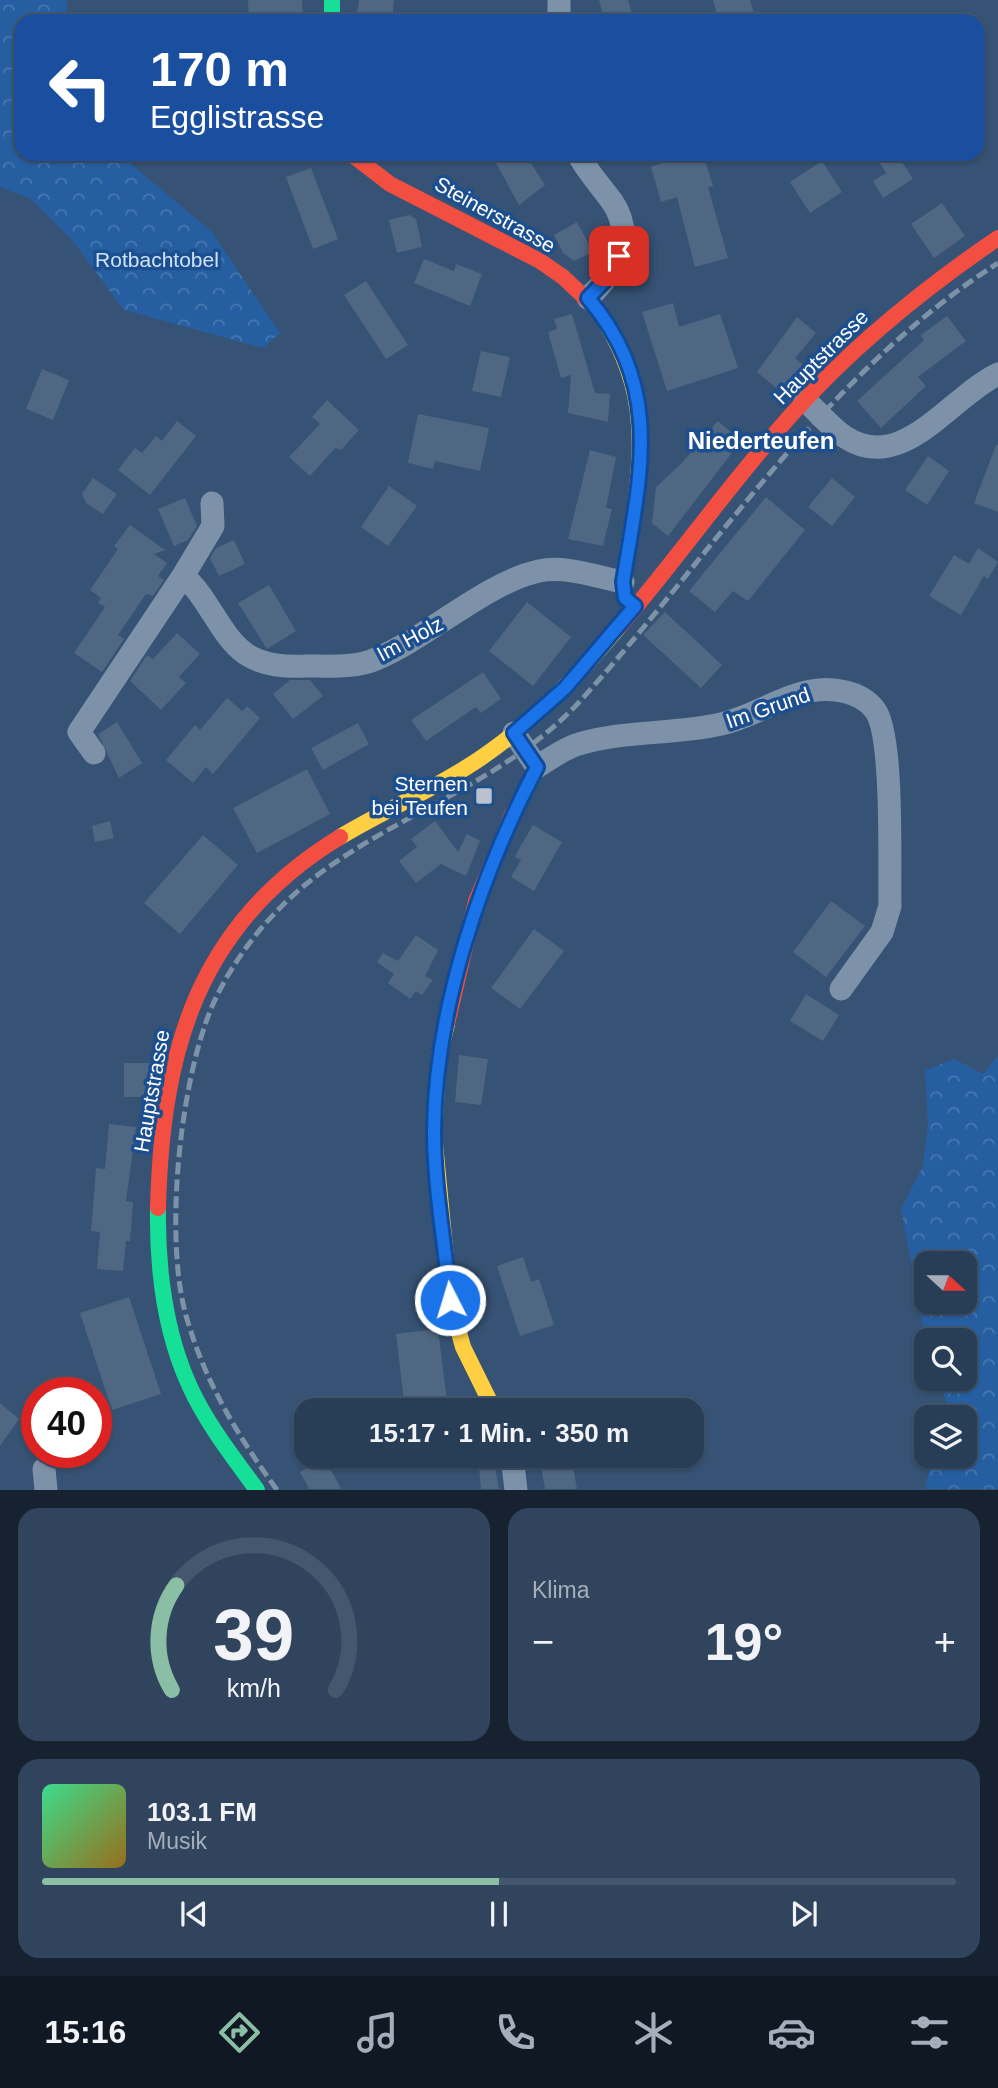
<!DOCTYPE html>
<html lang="de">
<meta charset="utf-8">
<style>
:root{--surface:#283e57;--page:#30455d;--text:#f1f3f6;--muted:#a5aeba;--line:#44576d;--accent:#8abfa5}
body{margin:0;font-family:Helvetica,sans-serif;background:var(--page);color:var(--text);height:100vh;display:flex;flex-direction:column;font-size:26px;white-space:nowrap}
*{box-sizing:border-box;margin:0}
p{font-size:23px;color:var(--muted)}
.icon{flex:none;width:38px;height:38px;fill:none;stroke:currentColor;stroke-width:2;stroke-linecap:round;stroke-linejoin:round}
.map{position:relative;height:1490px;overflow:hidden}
.side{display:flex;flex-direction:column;gap:18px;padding:18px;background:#162230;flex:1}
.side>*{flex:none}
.banner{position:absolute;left:14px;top:14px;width:971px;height:147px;border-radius:21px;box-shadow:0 2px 5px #0004,0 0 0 2px var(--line);background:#1a4fa0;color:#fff;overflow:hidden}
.needle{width:46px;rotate:111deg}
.buttons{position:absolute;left:914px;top:1251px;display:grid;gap:14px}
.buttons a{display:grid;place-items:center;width:63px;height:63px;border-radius:14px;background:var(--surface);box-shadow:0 2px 5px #0004,0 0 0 2px var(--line);font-size:35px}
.speed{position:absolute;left:21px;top:1377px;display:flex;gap:14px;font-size:35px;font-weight:700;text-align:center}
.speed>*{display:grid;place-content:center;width:91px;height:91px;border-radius:50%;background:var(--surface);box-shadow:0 2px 5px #0004,0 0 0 2px var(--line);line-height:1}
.speed .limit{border:10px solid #d22;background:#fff;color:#111}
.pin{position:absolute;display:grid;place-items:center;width:60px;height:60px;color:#fff;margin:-30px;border-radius:14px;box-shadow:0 4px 10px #0006}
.me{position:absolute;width:77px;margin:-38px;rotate:355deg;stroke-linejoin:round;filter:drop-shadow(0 0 5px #0008)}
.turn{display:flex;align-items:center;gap:24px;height:147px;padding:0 21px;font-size:32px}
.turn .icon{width:91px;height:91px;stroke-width:2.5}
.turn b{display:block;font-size:49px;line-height:60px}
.big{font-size:52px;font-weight:800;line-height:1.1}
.side .tile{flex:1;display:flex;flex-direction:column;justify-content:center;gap:10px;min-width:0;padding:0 24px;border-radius:21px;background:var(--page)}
.side .dial{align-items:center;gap:0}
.dial svg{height:182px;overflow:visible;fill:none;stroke:var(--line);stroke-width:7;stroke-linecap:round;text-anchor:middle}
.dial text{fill:var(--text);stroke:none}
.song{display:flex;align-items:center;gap:21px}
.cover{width:84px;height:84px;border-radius:10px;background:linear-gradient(135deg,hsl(150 70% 55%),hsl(40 70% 35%))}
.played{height:7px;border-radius:4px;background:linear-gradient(90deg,var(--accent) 50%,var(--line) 50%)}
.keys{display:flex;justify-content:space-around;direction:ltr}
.heat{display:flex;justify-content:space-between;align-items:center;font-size:38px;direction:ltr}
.side .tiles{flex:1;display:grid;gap:18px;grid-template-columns:1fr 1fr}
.tile:last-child{grid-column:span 2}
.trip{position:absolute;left:294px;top:1398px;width:410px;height:70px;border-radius:21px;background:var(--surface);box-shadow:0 2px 5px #0004,0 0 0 2px var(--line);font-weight:800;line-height:70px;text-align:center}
.tab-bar{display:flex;height:112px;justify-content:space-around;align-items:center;background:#101923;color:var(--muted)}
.tab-bar .icon{width:49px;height:49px}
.tab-bar .on{color:var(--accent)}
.tab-bar b{font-size:32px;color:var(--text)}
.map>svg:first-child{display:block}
.forest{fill:url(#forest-crowns);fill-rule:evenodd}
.building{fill:#506783}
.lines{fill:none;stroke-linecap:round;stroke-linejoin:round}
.street{stroke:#7d92a8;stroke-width:23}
.fast{stroke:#16e098;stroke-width:16}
.slow{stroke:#ffcf43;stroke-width:16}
.jam{stroke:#f24e42;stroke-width:16}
.rail{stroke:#7e92a7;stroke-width:5;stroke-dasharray:12 5;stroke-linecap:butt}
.route-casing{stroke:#114b97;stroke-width:18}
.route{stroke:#1a73e8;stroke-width:12}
.poi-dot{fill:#b9c2ce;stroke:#1b4f8f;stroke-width:2.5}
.labels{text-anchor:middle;stroke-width:7;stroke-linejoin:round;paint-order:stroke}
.street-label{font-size:21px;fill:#fff;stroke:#1b4f8f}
.park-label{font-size:21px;fill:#cfe3fa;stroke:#1b4f8f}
.poi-label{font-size:21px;fill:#fff;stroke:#1b4f8f;text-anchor:end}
.quarter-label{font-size:24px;font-weight:bold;fill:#fff;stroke:#1b4f8f}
</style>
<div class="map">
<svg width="998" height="1490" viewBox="0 0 998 1490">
<defs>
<pattern id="forest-crowns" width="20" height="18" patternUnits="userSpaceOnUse" patternTransform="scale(1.75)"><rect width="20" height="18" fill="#265fa1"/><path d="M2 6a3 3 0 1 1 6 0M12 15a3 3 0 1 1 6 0" fill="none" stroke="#4777af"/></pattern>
</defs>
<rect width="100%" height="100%" fill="#365274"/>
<!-- forest -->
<path class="forest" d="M0,0H67L66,21H21V154H119L211,231L280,333L263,348L124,310L72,240L31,199L0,187Z
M998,1055V1489H925L932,1456H964V1418L942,1417L946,1401L938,1379H964V1340L926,1342L901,1209L923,1166L928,1125L925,1070L954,1059L983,1074ZM926,1264H964V1302H926Z"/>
<!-- building -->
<path class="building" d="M248,0H302L303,21H249Z
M359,0H394L392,21H356Z
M599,0H628L634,21H605Z
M713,0H750L756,21H719Z
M491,154H525L545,185L519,205Z
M674,154H703L713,186L708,187L728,258L695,267L677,197L661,202L651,167L675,159Z
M874,154H897L913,179L883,198L873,181L886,173Z
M822,161L842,192L810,213L790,182Z
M311,168L338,239L313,249L286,177Z
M942,203L965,236L934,258L911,224Z
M409,215L416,219L422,247L397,253L389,220Z
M577,222L593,252L574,261L563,253L554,235Z
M424,259L454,271L456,264L482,274L470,306L414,283Z
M366,281L408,345L386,359L344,295Z
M673,303L679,327L720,314L738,368L667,391L642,312Z
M572,314L595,393L610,394L608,422L568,413L571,375L561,378L548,332L557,329L554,319Z
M947,316L966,341L918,377L926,386L881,428L857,401L924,340L921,335Z
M797,317L816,333L795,358L804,366L782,393L757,372Z
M481,351L510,357L501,397L472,391Z
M42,369L69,380L53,420L26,409Z
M327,400L359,430L341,450L335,448L310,476L289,457L320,424L312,417Z
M418,414L489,428L480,471L435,461L433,469L408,463Z
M177,421L196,436L150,495L118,470L135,448L142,453L156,436L162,441Z
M718,421L741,441L668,536L652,523L656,487L681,464Z
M996,445H998V512L974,503Z
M590,450L616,457L606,508L612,509L603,546L568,539Z
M928,456L949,471L927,505L905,490Z
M93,478L117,494L103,514L86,503L82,494Z
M832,478L855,497L832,526L808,507Z
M389,486L417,506L388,546L361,527Z
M766,497L805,530L748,601L733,591L715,612L689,591Z
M185,498L197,526L188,540L174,546L158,509Z
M130,525L165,550L154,554L167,563L158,576L164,580L153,596L146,594L118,635L124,639L102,672L74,653L105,607L98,603L101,598L90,590L118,549L114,546Z
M234,540L245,564L219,576L210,558L216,548Z
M978,548L998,562L988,579L984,576L961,615L929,596L954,555L969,564Z
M269,585L296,631L267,649L238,603Z
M527,602L571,637L533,686L489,651Z
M665,612L722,665L701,688L643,635Z
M177,633L200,654L179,677L186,683L161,710L130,681L147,655L153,659Z
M483,672L501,699L481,713L476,707L426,741L411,720Z
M290,680H310L323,696L293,719L273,694Z
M227,698L242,711L247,706L260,718L213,774L206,767L193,783L166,760L195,725L200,730Z
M117,722L142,763L119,778L98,734Z
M358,723L369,744L323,770L311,748Z
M307,769L330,814L257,853L233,808Z
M110,821L114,838L95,842L92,826Z
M435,821L458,852L467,834L480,841L466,876L441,864L416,883L399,861L417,847L411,839Z
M533,825L562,842L534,891L511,877L521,860L515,857L520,847Z
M203,835L238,865L180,934L144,903Z
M831,901L865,926L826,977L793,952Z
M534,929L564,951L520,1009L491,988Z
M416,935L438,950L425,976L433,980L422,995L416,991L410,999L388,983L394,974L377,962L383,953L398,961Z
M806,994L839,1015L823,1041L790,1021Z
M459,1055L488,1059L481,1105L455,1102Z
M124,1063H150L148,1097H124Z
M109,1124L136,1127L126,1201L133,1202L130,1241H126L123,1271L97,1269L100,1232L91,1231L96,1168L105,1169Z
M523,1257L531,1282L539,1279L554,1325L520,1336L497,1266Z
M129,1297L161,1394L112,1410L80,1313Z
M438,1329L448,1410H405L396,1334Z
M0,1403L19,1419L0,1446Z
M478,1456H493L499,1489H481Z
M539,1456H571L577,1489H545Z
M325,1459L341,1489H309L300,1472Z"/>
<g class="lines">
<!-- street -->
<path class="street" d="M559,0V21
M578,154C588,173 601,186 613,203C636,237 614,274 588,298
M805,400C818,412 831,428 845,437C902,475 950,397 998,374
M183,576C209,597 219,635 246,654C264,666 286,667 307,666C328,666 357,668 376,659C427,638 487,582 539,571C565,565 597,577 623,582
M514,733L537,767C550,759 564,748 579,744C624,730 673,735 721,724C753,717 779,697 811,691C832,687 861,691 875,710C894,735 889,868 890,906L882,932L841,989
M94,753L79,732L183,576L213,526L212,503
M512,1456L516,1490
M44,1469L46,1490"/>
<!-- fast -->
<path class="fast" d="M332,0V21
M158,1208C157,1267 165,1333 190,1387C207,1424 233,1457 257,1490"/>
<!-- slow -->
<path class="slow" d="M597,309C645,380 645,436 633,519C629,545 622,572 625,598L634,606
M340,837C381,812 426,793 467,767C526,730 573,681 618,628
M447,1024L439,1056L434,1133L450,1300L463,1347L494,1410"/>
<!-- jam -->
<path class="jam" d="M351,154L390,184L540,261L563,277L597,309
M618,628C678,558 731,482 792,414C853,346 923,289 998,238
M447,1024L476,901L512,815L537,767
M158,1208C162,1051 197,924 340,837"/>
<!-- rail -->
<path class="rail" d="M277,1490C238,1436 206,1384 187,1319C163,1240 180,1077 214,1002C236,954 273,909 315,877C400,812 508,781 582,699C717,549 825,374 998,263"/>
</g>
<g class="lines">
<!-- route casing -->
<g class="route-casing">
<path id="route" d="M450,1300C445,1244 434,1187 434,1131C435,1009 481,874 537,767L514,733L565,688L635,606L625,598L623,582C640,475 665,389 588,298L613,272L619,256"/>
</g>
<!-- route -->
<use href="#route" class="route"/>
</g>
<!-- markers -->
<rect class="poi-dot" x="475" y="787" width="18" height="18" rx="3.5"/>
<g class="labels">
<!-- street labels -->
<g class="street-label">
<text transform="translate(495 215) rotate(29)" y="7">Steinerstrasse</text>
<text transform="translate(821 357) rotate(-45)" y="7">Hauptstrasse</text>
<text transform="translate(410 639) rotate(-28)" y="7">Im Holz</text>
<text transform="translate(768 708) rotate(-19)" y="7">Im Grund</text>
<text transform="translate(152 1091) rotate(-80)" y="7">Hauptstrasse</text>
</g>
<!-- park labels -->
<g class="park-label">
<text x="157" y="267">Rotbachtobel</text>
</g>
<!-- poi labels -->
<g class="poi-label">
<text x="468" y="791">Sternen<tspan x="468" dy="24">bei Teufen</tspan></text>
</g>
<!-- quarter labels -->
<g class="quarter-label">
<text x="761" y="449">Niederteufen</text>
</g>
</g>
</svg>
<div class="buttons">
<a><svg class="needle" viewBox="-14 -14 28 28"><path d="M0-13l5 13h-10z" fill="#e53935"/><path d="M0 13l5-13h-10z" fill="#a5aeba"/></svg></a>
<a><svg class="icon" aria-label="search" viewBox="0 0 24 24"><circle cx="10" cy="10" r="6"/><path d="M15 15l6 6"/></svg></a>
<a><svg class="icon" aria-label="layers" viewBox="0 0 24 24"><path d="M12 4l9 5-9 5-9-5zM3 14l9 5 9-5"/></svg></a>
</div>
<div class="speed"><div class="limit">40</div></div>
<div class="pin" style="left:619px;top:256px;background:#d93025"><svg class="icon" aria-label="arrive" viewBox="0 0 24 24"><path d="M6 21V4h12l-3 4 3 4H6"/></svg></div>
<svg class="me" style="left:450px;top:1300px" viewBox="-20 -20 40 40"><circle r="17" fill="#1a73e8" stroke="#fff" stroke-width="3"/><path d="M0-11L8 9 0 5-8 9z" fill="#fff"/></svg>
<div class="trip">15:17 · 1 Min. · 350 m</div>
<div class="banner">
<div class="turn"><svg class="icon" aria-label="left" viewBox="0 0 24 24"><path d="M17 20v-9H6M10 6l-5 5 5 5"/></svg><div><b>170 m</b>Egglistrasse</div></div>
</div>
</div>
<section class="side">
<div class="tiles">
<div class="tile dial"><svg viewBox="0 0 100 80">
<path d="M14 69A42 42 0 1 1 86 69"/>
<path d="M14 69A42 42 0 0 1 16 23" stroke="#8abfa5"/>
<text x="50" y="56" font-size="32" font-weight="700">39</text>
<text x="50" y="72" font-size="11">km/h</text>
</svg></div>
<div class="tile"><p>Klima</p>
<div class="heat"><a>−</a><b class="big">19°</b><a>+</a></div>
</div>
<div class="tile">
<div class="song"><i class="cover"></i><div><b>103.1 FM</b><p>Musik</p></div></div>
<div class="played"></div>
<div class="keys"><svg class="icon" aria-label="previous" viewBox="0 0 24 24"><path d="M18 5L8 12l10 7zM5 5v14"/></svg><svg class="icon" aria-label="pause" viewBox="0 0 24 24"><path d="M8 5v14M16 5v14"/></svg><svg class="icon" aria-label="next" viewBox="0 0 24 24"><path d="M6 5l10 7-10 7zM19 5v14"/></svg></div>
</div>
</div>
</section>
<nav class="tab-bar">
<b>15:16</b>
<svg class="icon on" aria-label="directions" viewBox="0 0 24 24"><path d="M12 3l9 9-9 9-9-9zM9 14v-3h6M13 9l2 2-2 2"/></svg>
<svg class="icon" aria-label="music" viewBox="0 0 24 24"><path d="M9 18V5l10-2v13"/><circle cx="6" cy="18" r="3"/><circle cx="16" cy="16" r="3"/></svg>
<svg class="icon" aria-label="phone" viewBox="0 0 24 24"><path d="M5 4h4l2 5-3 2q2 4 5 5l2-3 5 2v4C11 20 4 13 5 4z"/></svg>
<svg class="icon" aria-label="climate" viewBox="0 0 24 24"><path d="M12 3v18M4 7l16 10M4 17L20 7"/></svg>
<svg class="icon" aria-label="car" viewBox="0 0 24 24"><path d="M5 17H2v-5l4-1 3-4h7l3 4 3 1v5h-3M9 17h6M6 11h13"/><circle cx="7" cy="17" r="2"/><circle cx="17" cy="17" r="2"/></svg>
<svg class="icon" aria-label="filters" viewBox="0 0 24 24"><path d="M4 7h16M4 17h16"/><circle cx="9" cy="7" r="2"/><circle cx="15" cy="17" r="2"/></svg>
</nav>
